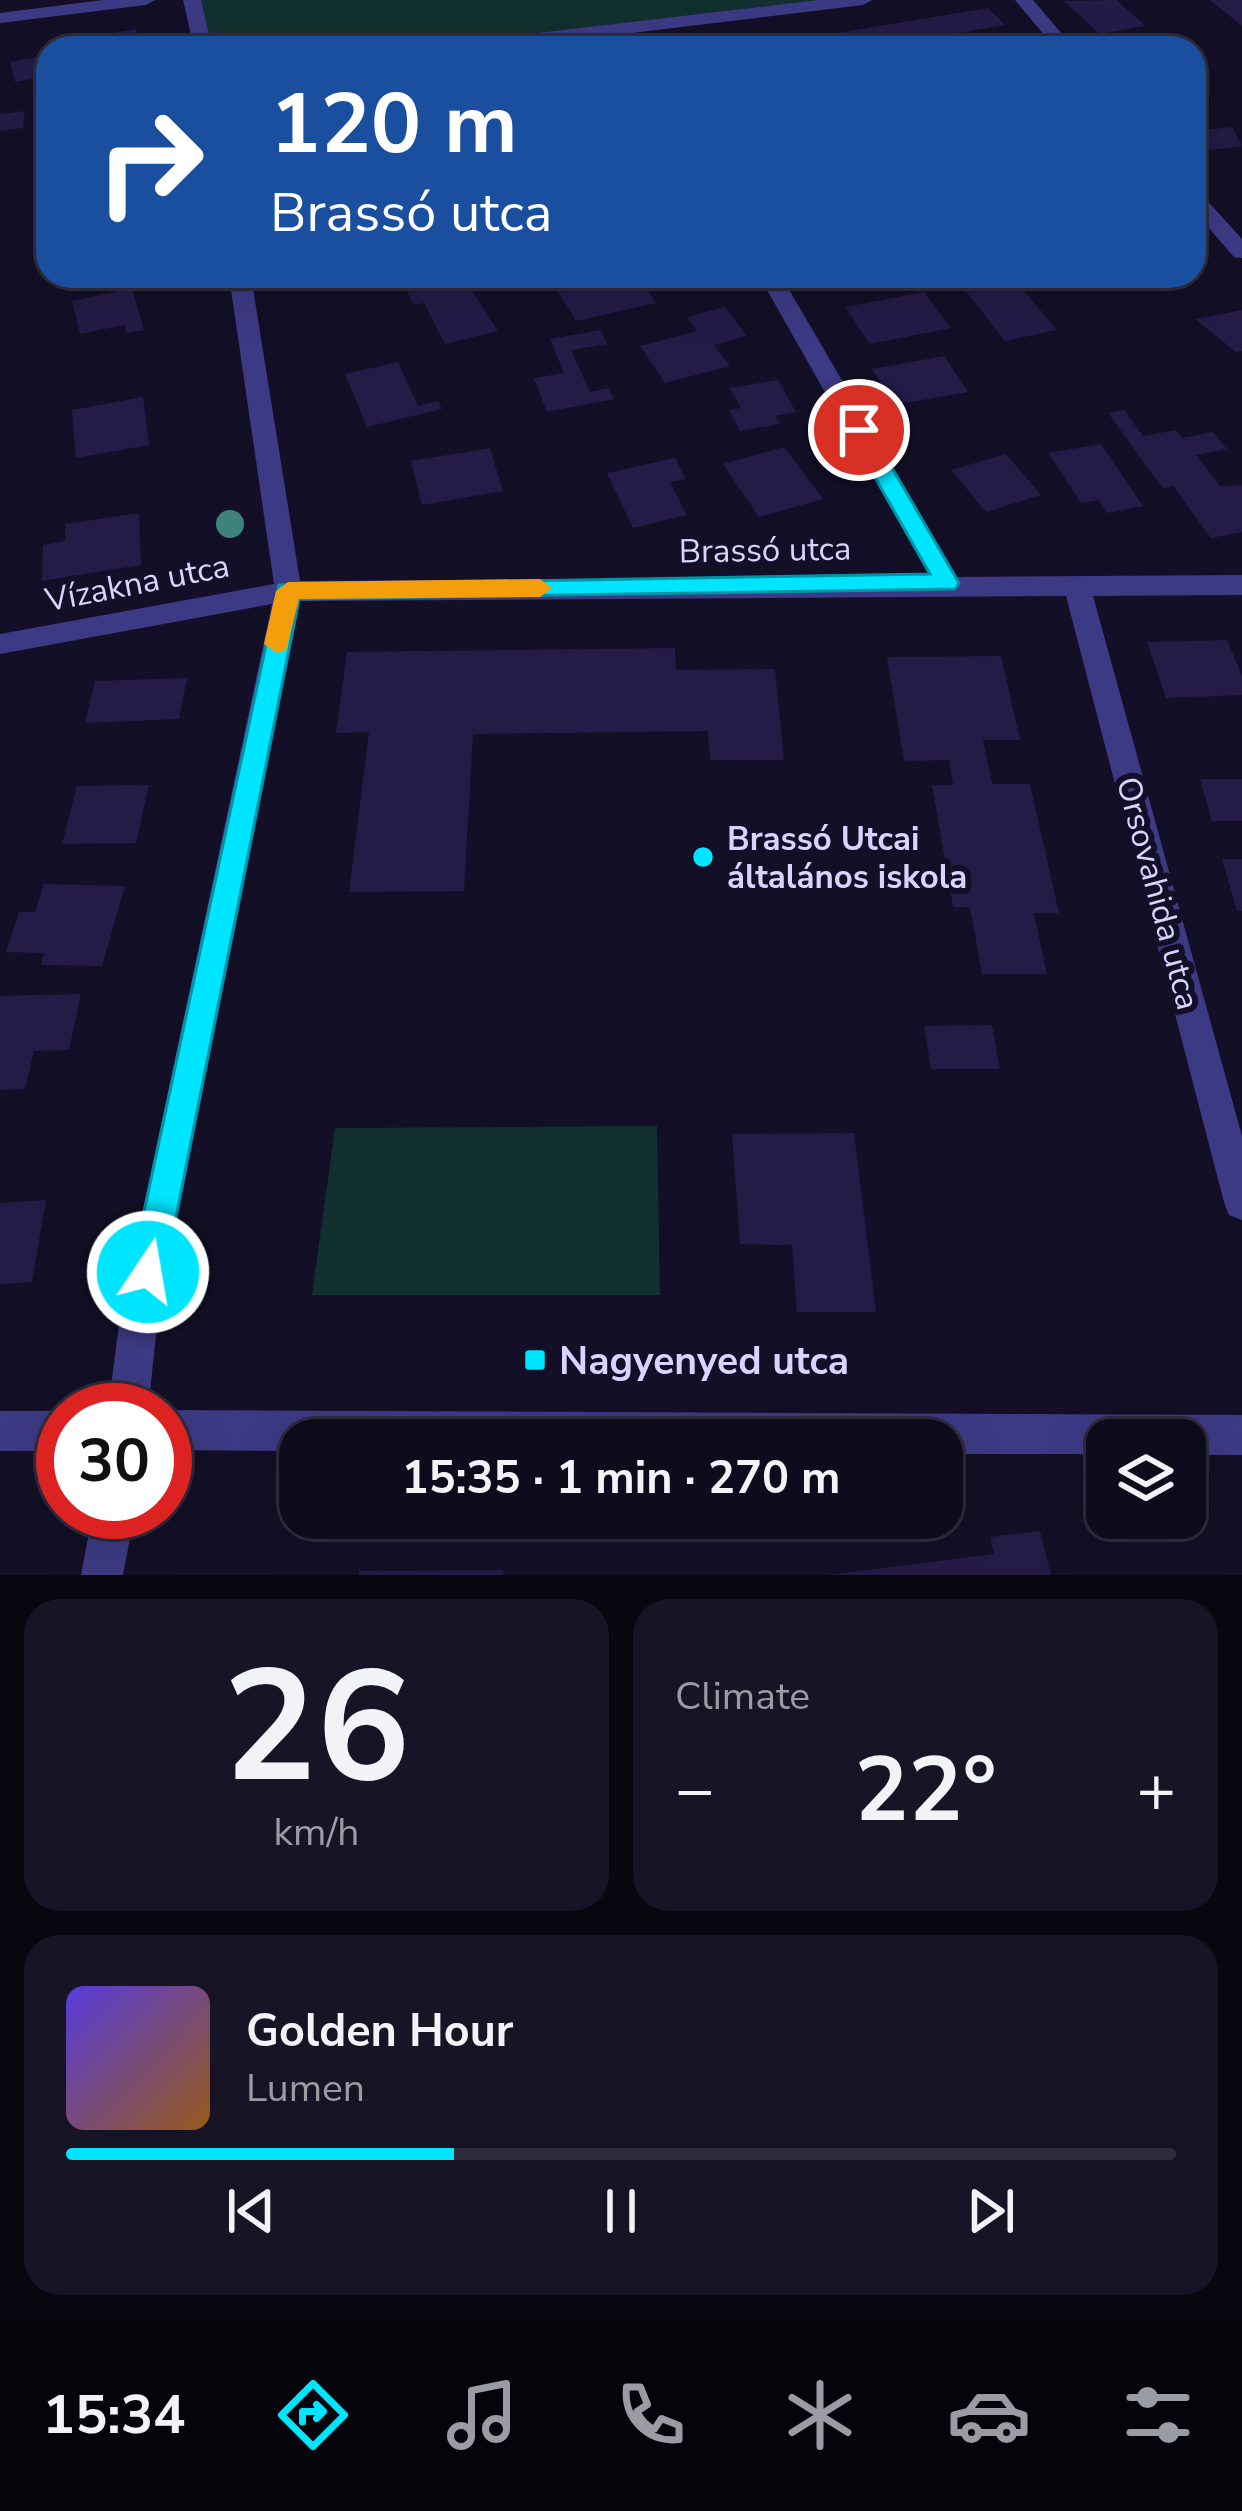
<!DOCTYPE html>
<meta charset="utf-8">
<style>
:root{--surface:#0e0b1c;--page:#171425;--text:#f1f3f6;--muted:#9b9ba3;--line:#2e2b3b;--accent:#00e5ff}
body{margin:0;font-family:"Nunito Sans",sans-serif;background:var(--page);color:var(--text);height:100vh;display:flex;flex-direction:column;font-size:45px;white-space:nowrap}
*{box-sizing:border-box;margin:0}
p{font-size:39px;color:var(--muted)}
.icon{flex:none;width:66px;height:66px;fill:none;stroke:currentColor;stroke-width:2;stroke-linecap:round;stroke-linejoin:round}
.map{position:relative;height:1575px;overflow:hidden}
.drawer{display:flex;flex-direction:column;gap:24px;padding:24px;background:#08060f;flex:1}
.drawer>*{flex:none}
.guide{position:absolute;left:36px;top:36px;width:1170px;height:252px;border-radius:36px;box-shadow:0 12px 48px #0002,0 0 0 3px var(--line);background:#1a4fa0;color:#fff;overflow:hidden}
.fabs{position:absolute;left:1086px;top:1419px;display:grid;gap:24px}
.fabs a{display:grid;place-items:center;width:120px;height:120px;border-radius:24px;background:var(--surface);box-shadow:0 12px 48px #0002,0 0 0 3px var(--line);font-size:60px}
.speed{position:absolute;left:36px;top:1383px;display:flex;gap:24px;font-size:60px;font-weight:700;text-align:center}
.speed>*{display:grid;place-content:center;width:156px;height:156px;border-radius:50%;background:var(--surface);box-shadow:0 12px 48px #0002,0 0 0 3px var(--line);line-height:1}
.speed .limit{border:18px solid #d22;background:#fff;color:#111}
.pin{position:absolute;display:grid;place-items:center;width:102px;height:102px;color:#fff;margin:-51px;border:6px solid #fff;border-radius:50%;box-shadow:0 3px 12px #0007}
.me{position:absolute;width:132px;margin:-66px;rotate:12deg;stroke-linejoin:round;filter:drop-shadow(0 0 9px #0008)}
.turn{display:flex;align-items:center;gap:42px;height:252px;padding:0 36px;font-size:54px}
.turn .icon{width:156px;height:156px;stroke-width:2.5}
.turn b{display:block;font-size:84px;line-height:102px}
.big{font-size:90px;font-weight:700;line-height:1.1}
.drawer .widget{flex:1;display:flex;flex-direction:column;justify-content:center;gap:18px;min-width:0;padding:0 42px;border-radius:36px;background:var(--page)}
.drawer .dial{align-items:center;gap:0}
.dial b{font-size:156px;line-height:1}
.song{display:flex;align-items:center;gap:36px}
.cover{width:144px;height:144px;border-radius:18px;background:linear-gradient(135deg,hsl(250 70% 55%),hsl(30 70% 35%))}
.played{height:12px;border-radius:6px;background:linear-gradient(90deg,var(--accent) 35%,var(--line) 35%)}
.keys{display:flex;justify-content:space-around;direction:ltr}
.heat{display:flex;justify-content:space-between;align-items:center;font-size:66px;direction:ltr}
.drawer .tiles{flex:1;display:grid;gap:24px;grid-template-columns:1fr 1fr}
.widget:last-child{grid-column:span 2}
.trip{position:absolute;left:279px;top:1419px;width:684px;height:120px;border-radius:36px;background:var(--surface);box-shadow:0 12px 48px #0002,0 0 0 3px var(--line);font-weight:700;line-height:120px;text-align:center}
.menu{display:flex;height:192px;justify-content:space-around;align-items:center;background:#06040b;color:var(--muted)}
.menu .icon{width:84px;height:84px}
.menu .on{color:var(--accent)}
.menu b{font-size:54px;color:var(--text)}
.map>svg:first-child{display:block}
.green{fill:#12302f}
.building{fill:#241b47}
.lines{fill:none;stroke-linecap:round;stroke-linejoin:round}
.minor{fill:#3d3a85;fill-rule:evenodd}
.tree{fill:#3d827b}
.route{fill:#00e5ff;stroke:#0095a6;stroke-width:3}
.slow{fill:#f59e0b}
.poi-dot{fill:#00e5ff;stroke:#130f26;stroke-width:4.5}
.labels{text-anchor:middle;stroke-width:12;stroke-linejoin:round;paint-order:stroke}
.street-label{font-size:33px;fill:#d9d4ff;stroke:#130f26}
.poi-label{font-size:33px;font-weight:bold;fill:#d9d4ff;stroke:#130f26;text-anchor:start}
.near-poi-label{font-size:39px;font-weight:bold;fill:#d9d4ff;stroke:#130f26;text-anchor:start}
</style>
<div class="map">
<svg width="1242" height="1575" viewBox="0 0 1242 1575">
<rect width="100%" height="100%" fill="#130f26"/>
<!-- green -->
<path class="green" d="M192,0H863L461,48H203Z
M657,1126L660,1295H312L335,1128Z"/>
<!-- building -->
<path class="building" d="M1116,0L1146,26L1100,34L1064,1Z
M1210,0H1242V26Z
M988,8L1005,25L871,48H836L825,35Z
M136,29L141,48H91L87,38Z
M1014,35L1026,48H943V45Z
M48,55V76L15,82L10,62Z
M25,111L23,128L0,131V114Z
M1232,127L1242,146L1211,150L1195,131Z
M463,276L498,331L445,344L424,303L414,305L406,289Z
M585,276H638L656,303L576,321L553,283Z
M993,279L1001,290L1020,286L1057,330L1005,341L962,286Z
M132,288L144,330L127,333L124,325L80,334L72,301Z
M924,292L951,328L870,344L845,307Z
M725,307L747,336L714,345L730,366L665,383L640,346L697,331L687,317Z
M1242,310V351L1236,352L1195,319Z
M601,330L607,344L571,350L590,392L609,388L614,399L547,412L534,378L564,373L550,339Z
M944,356L968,392L894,405L872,369Z
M398,362L418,406L438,401L442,409L367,427L345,374Z
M778,380L796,412L775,416L780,424L740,431L729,410L741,408L730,388Z
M143,397L149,445L76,458L72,410Z
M1124,410L1143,436L1176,430L1182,438L1213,432L1227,449L1196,455L1220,486L1242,485V532L1211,538L1173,486L1163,489L1108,413Z
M1101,444L1143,506L1107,513L1098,500L1081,503L1048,453Z
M784,447L823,499L759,517L723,464Z
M490,448L503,491L422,505L411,461Z
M1006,454L1041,495L986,512L951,470Z
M675,458L686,479L670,482L687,515L633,528L607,473Z
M139,513L141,565L42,581L43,545L65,541V524Z
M1227,640L1242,676V695L1166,698L1147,642Z
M675,648L676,670L775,669L784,760H710L708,731L473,734L464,891L349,892L369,732L336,733L347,652Z
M1001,656L1020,740H983L992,784H1030L1059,913H1034L1047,974H982L970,907H953L932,785H953L949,760L904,761L887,657Z
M187,678L179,719L85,723L95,681Z
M1200,779H1242V821H1212Z
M149,785L136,843L62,844L77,786Z
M1222,859H1242V911H1237Z
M44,884L125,886L102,966L41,965L44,953L6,952L19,912H35Z
M81,994L69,1050L34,1051L25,1089L0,1090V996Z
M992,1025L1000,1069H931L924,1026Z
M854,1133L876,1312H797L792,1245L740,1244L732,1134Z
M46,1200L32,1282L0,1284V1203Z
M1040,1531L1051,1575H827L994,1554L990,1537Z
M504,1570L503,1575H359V1571Z"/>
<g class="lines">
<!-- minor -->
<path class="minor" d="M103,0H155L146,5L0,23V13Z
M183,0H201L212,48H194Z
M819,0H872L863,5L507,48H452L461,42Z
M1015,0H1033L1074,48H1055Z
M1194,192L1201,194L1242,239V258L1234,257L1194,211Z
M229,276H251L300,581L930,577L759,276H781L957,577L1242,575V595L1093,596L1242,1136V1220L1229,1215L1224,1202L1066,596L300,601L158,1317L148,1410H108L120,1317L272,604L0,654V634L274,584Z
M165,1410L1242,1415V1455H1185V1440H1107V1454H942V1440H300V1451L165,1450Z
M0,1411H63V1451H0Z
M93,1512H135L123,1575H81Z"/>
</g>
<!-- trees -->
<circle class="tree" cx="230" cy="524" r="14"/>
<!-- route -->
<path class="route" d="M859,422L870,430L959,583L955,589L299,599L165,1272L160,1284L148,1289L136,1284L131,1272L279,585L930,574L848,430Z"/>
<!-- slow -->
<path class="slow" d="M540,579L552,588L540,597L299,599L286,650L277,653L264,644L276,591L288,582Z"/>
<!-- markers -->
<g class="poi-dot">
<circle cx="703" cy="857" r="12"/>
<rect x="523" y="1348" width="24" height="24" rx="6"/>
</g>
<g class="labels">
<!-- street labels -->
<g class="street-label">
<text transform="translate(765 549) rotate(-1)" y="12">Brassó utca</text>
<text transform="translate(137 582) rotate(-11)" y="12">Vízakna utca</text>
<text transform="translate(1159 893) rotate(75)" y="12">Orsovahida utca</text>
</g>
<!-- poi labels -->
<g class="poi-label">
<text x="727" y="850">Brassó Utcai<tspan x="727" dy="38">általános iskola</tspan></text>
</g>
<!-- near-poi labels -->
<g class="near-poi-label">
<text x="559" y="1374">Nagyenyed utca</text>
</g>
</g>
</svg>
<div class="fabs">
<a><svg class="icon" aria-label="layers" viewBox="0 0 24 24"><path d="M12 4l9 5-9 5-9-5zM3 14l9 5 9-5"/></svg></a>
</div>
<div class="speed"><div class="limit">30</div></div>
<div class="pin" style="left:859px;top:430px;background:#d93025"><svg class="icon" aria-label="arrive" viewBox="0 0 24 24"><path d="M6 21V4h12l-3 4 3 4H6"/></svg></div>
<svg class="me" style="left:148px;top:1272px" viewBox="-20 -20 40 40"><circle r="17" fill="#00e5ff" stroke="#fff" stroke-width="3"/><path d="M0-11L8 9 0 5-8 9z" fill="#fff"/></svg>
<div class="trip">15:35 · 1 min · 270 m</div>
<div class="guide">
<div class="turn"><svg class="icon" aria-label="right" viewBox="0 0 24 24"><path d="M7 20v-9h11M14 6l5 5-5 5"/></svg><div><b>120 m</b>Brassó utca</div></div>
</div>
</div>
<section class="drawer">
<div class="tiles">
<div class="widget dial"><b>26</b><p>km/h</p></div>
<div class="widget"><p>Climate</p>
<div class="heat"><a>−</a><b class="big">22°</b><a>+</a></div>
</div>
<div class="widget">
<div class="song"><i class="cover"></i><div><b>Golden Hour</b><p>Lumen</p></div></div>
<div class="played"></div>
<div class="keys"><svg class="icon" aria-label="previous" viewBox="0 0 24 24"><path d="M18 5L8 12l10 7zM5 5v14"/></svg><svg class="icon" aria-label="pause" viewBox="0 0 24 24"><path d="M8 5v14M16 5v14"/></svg><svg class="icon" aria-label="next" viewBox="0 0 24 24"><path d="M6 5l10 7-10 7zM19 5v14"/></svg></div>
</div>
</div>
</section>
<nav class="menu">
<b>15:34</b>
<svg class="icon on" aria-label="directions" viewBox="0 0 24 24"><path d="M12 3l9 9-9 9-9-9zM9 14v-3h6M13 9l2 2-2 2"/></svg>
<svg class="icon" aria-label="music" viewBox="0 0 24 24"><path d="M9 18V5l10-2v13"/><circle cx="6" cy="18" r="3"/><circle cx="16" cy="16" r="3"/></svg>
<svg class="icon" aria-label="phone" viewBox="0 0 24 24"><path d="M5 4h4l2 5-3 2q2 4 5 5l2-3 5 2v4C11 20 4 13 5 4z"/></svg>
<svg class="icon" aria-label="climate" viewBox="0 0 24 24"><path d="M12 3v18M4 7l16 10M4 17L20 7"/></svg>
<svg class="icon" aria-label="car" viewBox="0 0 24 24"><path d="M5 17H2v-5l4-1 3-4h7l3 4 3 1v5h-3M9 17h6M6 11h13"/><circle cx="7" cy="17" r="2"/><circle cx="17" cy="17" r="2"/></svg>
<svg class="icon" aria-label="filters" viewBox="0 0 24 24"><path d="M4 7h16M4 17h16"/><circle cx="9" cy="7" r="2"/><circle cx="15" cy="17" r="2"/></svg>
</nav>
